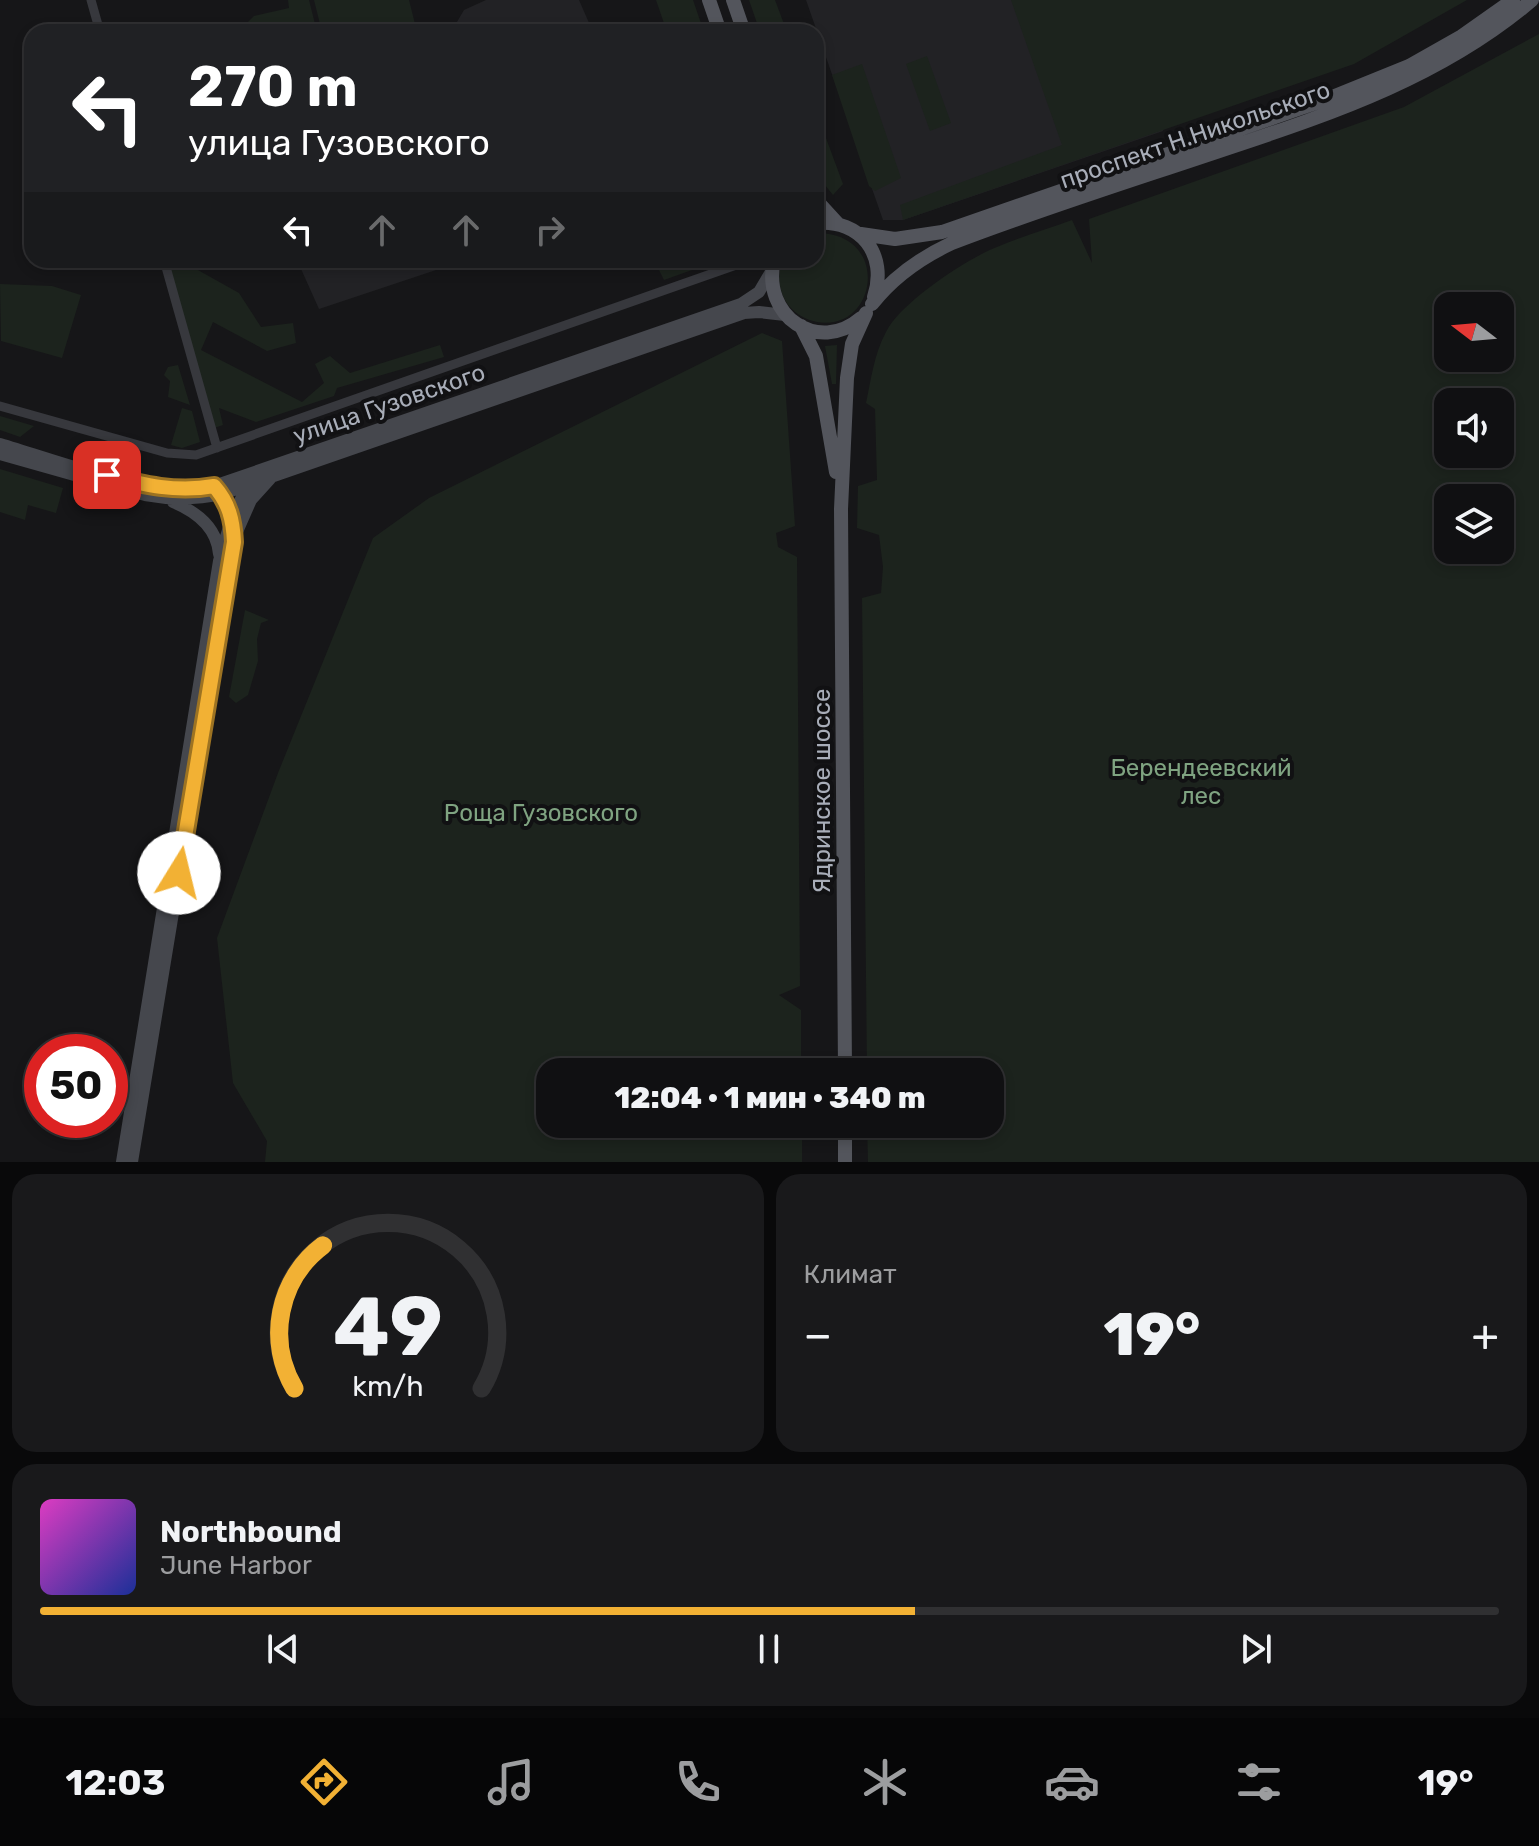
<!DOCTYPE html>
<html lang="ru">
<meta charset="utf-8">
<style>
:root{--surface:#101012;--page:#19191b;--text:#f1f3f6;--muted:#9c9d9f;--line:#303032;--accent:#f2b134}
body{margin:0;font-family:Rubik,sans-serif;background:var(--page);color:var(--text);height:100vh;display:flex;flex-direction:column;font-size:30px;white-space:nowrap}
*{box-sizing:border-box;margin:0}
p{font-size:26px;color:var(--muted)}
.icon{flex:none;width:44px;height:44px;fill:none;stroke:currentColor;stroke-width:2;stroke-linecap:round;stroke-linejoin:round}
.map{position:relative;height:1162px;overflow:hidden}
.details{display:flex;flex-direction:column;gap:12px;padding:12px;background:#09090a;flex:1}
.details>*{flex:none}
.hud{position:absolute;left:24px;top:24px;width:800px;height:244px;border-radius:24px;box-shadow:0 4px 12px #0003,0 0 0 2px var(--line);background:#202124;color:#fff;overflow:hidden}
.needle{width:52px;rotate:286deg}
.controls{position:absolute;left:1434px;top:292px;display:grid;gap:16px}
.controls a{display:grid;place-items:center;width:80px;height:80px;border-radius:16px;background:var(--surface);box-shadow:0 4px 12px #0003,0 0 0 2px var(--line);font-size:40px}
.speed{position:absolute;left:24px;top:1034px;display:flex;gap:16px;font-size:40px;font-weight:700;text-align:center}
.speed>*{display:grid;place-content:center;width:104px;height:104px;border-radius:50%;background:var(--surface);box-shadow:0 4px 12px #0003,0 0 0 2px var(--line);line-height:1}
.speed .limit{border:12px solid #d22;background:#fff;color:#111}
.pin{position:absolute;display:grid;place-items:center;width:68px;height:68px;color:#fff;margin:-34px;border-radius:16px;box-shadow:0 4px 12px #0006}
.me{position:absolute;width:88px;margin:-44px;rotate:9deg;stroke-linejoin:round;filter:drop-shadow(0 0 6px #0008)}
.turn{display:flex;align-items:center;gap:28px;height:168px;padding:0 32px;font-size:36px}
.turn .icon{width:104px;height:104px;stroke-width:2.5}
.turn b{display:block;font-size:56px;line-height:68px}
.lanes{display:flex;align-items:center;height:76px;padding:0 32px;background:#0003;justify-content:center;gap:40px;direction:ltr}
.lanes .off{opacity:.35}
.big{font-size:60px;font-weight:800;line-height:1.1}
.details .widget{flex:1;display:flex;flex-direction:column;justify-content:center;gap:12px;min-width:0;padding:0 28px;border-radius:24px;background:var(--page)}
.details .dial{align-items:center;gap:0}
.dial svg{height:208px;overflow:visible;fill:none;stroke:var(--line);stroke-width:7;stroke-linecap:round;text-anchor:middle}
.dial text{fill:var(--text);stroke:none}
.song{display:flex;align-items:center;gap:24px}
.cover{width:96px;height:96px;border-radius:12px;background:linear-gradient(135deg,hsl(310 70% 55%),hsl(230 70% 35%))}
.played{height:8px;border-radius:4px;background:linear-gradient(90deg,var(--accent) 60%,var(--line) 60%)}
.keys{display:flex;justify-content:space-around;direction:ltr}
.heat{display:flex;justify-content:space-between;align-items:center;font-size:44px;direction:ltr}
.details .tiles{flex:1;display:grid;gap:12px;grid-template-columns:1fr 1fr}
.widget:last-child{grid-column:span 2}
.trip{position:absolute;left:536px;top:1058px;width:468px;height:80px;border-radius:24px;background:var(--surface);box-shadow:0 4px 12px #0003,0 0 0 2px var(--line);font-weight:800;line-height:80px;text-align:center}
.tab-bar{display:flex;height:128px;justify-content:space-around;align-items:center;background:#060607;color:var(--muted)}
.tab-bar .icon{width:56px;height:56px}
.tab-bar .active{color:var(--accent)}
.tab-bar b{font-size:36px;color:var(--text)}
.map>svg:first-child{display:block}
.built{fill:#222225}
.green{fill:#1c231d;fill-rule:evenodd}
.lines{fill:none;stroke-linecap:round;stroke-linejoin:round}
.minor{stroke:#37383d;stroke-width:9}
.secondary{stroke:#45474d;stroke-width:12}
.primary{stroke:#53555c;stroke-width:14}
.route-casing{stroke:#9d7322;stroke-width:20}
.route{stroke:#f2b134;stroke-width:14}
.labels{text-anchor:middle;stroke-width:8;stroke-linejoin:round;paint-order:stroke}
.street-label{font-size:24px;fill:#a8adb8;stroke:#111113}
.park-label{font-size:24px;fill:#7fa381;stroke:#111113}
</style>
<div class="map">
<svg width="1539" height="1162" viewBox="0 0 1539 1162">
<rect width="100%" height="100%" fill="#161618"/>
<!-- built -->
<path class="built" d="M486,0H579L593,32H451L464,10Z
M806,0H1125L1163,131L903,220H883Z
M297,260H433L436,270L319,309Z"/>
<!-- green -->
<path class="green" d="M288,0H309L317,32H291L288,22L252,32H238L254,16L289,8Z
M314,0H409L415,24L414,32H322Z
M656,0H693L704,32H667Z
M749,0H775L787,32H760Z
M1011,0H1467L1354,64L903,220L900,205L1062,145Z
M1539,34V1162H868L867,1124H990V1072H867L862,598L881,593L883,567L879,535L857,528L858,486L877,480L875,409L866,403C871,380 874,354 886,332C900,303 966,259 997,247C1021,237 1047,229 1072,220L1092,263L1089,219L1404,107ZM1448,306H1500V358H1448ZM1448,402H1500V454H1448ZM1448,498H1500V550H1448Z
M927,56L951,123L930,131L906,64Z
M862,64L901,178L875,191L869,186L832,75Z
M816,111L843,184L833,195L816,174Z
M820,233C891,236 877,332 817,322C807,320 797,315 790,307C779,294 776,276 783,260H816V234Z
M167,260H180L239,293L261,327L293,323L296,343L267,351L213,322L201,350L302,402L324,383L315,364L330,356L350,373L440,345L444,357L337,388L334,396L256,422L219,408L223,425L214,428Z
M654,260H720L664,280Z
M0,284L52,286L81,295L62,358L1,341Z
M762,333L782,341L795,526L776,533L778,547L797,557L800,986L779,995L801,1010V1072H550V1124H802V1162H265L267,1141L233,1083L217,938L278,773L373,538L429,498Z
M837,345L836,384H832L825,346Z
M178,365L190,405L168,397L170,381L164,375L168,367Z
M182,408L192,411L200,442L182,448L171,445Z
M0,416L34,426L20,437L0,430Z
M0,469L63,488L56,513L28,505L25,520L0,512Z
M245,610L269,620L261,623L257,639L258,661L248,695L236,703L229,697Z"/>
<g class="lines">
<!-- minor -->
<path class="minor" d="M91,0L100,32
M164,260L217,448
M0,406L167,453L196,455L742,263L760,260"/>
<!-- secondary -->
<path class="secondary" d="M0,444C65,463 148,497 214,486L741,304L759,292L772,270
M0,454L145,495C172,500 195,500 222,494L744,313L759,312L785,315
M173,502C197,512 217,528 219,554
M236,534L251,500L270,479
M122,1162L219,561C227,534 233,506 251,484
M132,1162L234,542L230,510L217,489"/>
<!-- primary -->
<path class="primary" d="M709,0L720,32
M733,0L744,32
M816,200L838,224
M816,223C861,219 888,255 874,297
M861,234L895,239L942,232L1330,98L1409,66L1462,36L1513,0
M774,260C761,316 818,355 861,318
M872,304C894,276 920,258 952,243C1043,208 1136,179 1228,148C1337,112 1444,75 1532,0
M801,326L816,356L836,472
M845,1072L841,509L847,378L852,344L866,313
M845,1124V1162"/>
</g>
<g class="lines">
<!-- route casing -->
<g class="route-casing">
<path id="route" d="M107,475C143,485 177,493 214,486C229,503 233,520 234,542L179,873"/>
</g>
<!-- route -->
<use href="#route" class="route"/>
</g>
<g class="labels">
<!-- street labels -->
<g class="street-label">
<text transform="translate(1195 135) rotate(-19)" y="8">проспект Н.Никольского</text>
<text transform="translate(389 404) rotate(-19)" y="8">улица Гузовского</text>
<text transform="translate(822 791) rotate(-90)" y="8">Ядринское шоссе</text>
</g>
<!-- park labels -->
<g class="park-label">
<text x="1201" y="776">Берендеевский<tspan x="1201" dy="28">лес</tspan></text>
<text x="541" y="821">Роща Гузовского</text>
</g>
</g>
</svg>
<div class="controls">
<a><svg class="needle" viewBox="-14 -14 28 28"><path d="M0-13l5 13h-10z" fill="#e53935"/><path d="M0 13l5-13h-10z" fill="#9c9d9f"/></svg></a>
<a><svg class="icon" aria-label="sound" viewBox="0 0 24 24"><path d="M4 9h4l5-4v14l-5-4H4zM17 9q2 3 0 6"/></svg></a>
<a><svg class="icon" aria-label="layers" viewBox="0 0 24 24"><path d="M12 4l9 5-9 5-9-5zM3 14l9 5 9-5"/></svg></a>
</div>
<div class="speed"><div class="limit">50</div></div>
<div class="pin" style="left:107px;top:475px;background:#d93025"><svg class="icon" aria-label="arrive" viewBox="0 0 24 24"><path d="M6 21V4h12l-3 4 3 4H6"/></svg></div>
<svg class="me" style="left:179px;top:873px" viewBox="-20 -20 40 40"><circle r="19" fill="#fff"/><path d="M0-13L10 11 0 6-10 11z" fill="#f2b134"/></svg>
<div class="trip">12:04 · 1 мин · 340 m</div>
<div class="hud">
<div class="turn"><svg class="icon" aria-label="left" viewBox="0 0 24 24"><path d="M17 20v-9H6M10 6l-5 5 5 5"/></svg><div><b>270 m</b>улица Гузовского</div></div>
<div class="lanes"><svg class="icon" aria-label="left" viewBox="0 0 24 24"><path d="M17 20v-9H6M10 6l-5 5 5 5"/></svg><svg class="icon off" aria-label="ahead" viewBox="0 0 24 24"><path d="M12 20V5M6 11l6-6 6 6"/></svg><svg class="icon off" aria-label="ahead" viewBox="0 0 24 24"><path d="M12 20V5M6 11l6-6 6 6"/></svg><svg class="icon off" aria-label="right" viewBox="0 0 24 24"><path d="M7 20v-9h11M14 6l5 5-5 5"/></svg></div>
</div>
</div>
<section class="details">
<div class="tiles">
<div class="widget dial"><svg viewBox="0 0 100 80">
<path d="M14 69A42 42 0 1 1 86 69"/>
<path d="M14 69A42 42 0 0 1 25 14" stroke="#f2b134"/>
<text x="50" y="56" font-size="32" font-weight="700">49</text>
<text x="50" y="72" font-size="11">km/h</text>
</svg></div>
<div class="widget"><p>Климат</p>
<div class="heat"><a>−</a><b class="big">19°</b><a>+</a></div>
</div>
<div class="widget">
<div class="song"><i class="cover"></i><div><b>Northbound</b><p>June Harbor</p></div></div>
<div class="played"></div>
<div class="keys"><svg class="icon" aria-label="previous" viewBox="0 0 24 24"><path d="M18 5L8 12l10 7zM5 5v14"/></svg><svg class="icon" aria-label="pause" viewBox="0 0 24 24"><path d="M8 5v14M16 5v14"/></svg><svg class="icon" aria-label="next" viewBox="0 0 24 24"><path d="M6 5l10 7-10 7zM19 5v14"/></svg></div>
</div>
</div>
</section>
<nav class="tab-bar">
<b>12:03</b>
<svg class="icon active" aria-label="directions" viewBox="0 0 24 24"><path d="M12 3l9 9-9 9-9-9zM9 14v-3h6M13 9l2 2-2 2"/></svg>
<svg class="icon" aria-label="music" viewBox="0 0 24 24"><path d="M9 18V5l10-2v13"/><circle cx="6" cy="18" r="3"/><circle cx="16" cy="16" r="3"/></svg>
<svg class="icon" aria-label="phone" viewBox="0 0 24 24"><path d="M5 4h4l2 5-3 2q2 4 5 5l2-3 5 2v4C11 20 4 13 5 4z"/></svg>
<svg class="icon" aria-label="climate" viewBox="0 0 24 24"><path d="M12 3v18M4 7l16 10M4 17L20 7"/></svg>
<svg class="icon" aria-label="car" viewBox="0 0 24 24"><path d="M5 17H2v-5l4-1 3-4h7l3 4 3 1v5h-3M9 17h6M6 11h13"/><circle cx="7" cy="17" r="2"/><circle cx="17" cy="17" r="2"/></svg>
<svg class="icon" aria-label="filters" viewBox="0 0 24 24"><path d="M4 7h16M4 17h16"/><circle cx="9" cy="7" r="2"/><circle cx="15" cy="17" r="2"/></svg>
<b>19°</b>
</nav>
